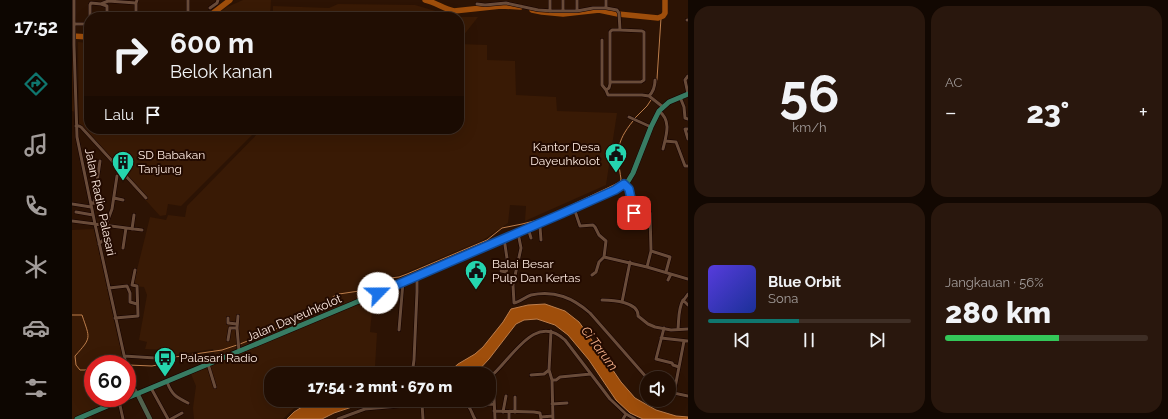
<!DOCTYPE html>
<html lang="id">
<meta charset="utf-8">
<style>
:root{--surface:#210e03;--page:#29170d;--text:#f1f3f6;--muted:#a29c9a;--line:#3e2e25;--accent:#0f766e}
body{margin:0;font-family:Raleway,sans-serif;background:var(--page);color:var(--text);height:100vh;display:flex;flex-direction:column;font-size:15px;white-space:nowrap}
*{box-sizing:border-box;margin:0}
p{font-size:13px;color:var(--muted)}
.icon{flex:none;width:22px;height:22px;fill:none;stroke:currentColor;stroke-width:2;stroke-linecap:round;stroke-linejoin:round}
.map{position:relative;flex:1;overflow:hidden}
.details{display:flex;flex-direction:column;gap:6px;padding:6px;background:#120802;width:480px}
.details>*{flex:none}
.top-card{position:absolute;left:12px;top:12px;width:380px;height:122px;border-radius:16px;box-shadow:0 4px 16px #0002,0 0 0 1px var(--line);background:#210e03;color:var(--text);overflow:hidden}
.fabs{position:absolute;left:568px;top:371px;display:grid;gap:8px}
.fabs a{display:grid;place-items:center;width:36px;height:36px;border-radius:50%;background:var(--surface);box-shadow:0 4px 16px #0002,0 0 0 1px var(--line);font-size:20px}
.speed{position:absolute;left:12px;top:355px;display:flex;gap:8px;font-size:20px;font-weight:700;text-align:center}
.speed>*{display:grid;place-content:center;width:52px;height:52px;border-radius:50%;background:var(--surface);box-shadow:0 4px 16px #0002,0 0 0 1px var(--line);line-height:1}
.speed .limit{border:6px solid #d22;background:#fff;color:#111}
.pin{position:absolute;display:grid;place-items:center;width:34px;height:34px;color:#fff;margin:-17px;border-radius:8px;box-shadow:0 2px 6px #0006}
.me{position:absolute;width:44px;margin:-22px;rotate:67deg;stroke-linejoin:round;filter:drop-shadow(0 0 3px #0008)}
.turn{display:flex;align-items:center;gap:14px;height:84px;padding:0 20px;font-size:18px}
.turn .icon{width:52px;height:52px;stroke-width:2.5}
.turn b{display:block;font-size:28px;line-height:34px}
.then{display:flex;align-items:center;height:38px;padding:0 20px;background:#0003;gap:8px;font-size:15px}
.big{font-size:30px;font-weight:800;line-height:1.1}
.details .widget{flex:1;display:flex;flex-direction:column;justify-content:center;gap:6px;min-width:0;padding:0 14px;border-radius:16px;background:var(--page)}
.details .dial{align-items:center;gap:0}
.dial b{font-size:52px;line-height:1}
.song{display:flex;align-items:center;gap:12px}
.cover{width:48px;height:48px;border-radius:6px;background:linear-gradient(135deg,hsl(250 70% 55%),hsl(230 70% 35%))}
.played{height:4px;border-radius:2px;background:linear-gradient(90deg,var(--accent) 45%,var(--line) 45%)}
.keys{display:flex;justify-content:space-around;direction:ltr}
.heat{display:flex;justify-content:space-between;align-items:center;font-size:22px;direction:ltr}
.charge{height:6px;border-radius:3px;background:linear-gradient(90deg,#34c759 56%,var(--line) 0)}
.details .tiles{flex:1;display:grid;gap:6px;grid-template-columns:repeat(2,1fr)}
.trip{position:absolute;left:192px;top:367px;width:232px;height:40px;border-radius:16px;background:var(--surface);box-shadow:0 4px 16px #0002,0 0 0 1px var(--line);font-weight:800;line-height:40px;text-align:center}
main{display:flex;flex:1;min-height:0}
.dock{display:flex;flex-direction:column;width:72px;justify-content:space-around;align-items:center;background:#0d0601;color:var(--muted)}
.dock .icon{width:28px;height:28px}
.dock .on{color:var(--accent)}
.dock b{font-size:18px;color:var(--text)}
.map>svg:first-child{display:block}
.built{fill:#391a05}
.water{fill:#9f4e0b;stroke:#bc7d4b}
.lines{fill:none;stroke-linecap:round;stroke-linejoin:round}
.stream{stroke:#bc7d4b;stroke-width:1}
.river{stroke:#9f4e0b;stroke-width:5.5}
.minor-casing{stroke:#130100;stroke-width:4}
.secondary-casing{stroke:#130100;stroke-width:5.5}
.primary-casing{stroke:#130100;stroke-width:6}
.minor{stroke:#694b39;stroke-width:3}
.secondary{stroke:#51634e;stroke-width:4.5}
.primary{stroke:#387c63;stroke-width:5}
.route-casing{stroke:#114b97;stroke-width:10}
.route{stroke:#1a73e8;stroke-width:7}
.labels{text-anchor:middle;stroke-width:4;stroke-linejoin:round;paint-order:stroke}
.poi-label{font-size:12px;fill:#feebe1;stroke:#220a00;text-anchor:start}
.street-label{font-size:12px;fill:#feebe1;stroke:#220a00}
.water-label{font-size:13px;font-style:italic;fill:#f2ae87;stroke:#220a00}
</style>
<main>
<nav class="dock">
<b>17:52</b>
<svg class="icon on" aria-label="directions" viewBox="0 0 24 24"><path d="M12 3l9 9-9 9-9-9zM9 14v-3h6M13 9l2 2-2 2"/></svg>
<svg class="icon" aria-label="music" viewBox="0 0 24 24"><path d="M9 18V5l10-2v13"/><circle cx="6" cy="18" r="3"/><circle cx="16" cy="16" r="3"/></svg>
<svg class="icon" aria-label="phone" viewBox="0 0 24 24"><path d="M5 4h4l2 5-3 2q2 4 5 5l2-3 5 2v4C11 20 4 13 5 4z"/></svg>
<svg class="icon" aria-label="climate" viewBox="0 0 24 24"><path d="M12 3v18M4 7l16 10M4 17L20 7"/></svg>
<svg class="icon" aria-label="car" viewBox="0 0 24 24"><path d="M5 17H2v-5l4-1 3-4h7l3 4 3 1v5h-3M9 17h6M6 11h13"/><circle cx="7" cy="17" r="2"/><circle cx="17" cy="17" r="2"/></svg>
<svg class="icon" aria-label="filters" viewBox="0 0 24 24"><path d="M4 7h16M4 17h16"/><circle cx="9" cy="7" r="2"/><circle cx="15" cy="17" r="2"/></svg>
</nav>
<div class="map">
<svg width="616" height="419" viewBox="0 0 616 419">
<rect width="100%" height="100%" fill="#2c1304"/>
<!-- built -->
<path class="built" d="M171,0H199L198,17H141L155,7Z
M266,4L343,5L384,17H201V6L257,8Z
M387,17H406L387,41Z
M0,42H1L3,112L0,111Z
M6,42L17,43V129H186L109,206L96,204L94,215L88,216L7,126Z
M387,44L415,45V60L443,61L444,95L484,97L485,111L545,113L534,185L453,221L454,206L438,205L436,223L411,240L328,275L318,277L312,275L305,277L297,281L292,286L285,289L290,305L301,301L298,332L305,333L303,367L288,374H199V400H233L220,410L211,419H122L121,408L124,386L119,374L145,363L141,349L97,356L96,350L73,349L75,342L67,340L75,295L72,287L61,286L78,217L94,220L96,215L113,217L115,206L190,129H387Z
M22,229L46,338L65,391L55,395V364H21V398H48L17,411L20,419H0V230Z"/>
<!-- water -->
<path class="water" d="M473,304L493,311L507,322L536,363L549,382L563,398L584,410L604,416L616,417V419H571L558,413L544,400L517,360L496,335L483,325L465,319L452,320L444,324L417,359L403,374H375L386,364L403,354L411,347L431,322L439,309L456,305Z
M241,400H344L289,404L262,413L250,419H215L222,412Z"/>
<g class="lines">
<!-- stream -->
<path class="stream" d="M584,83L585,79L589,18
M563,118L575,106L579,100
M0,315H10C18,339 20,337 3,356L4,365L8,370H13L21,368
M168,344L193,334L217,323L228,317L247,309L262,296L267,294L287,291L292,288L300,281L309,277H313L318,278L327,277L335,274L415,240L430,228L450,224L470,219L546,183L548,182L549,179C545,153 543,143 561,121
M45,364H49
M56,365L80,366L85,365L96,358L150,350L165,345"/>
<!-- river -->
<path class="river" d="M353,0C363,2 372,9 382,11L429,6L448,7
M460,10L470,12L491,14L527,10L546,14L586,18L591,16L593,13V0
M136,17L158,0
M0,36L17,37"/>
<!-- minor casing -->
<g class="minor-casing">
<path id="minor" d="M2,0V45L5,137L23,224L54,364
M116,0V12
M505,0V11
M29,4L36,1L64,3
M405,4L413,5L434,3L466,10L481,11H505L521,8H534L545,10L547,13L548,30H540L538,32V84L537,88L534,90L536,95H570L577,96L591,107
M138,8L145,3L146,0
M534,8V0
M478,11V0
M491,11V0
M64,14V3L65,0
M18,17V5L19,3L29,4L35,6V17
M18,17H32
M615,20H616
M3,24H17
M530,40V85L534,90
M538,82H569L572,80V32L570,31L548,30
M616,94L613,80L616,76
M577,96C581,92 583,86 583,80
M608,97L612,107L613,118L616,119
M587,111C600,121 594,136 591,149
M557,117L579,127
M4,126H7L9,127L74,198
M616,129H613L616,139
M593,141L604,142L613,166H616
M552,184L557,189L562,213H578L579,251L598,257L594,272
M42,198L51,200
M20,203L30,204
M22,203L28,161
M0,204L19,207
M502,208L508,226L521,225L523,227L527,235L534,241L532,257L527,262L524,272L520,275
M4,212L21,215
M0,221L70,230
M465,224L468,227L469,240
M456,228L459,238
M60,229L62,215
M446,233L449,248L441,285L442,303C448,302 453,297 459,295C483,290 501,298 518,313L575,378
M27,244L32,239L34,225L40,209L45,176
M51,248L54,228
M532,257L575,267L616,279
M575,267L579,251
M429,271L434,272L436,265L432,238
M596,280L599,274
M37,288L55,286L58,293V302L65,304
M530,300C541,300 567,302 566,316L576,324L583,327L599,330L616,329
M611,301L616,294
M550,302L558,262
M166,316L165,328L167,351
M43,318L66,316L65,286L60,285L63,270
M156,318V323L165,324
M592,328L584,359L600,363L601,365L607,367
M606,329C607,319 606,309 611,300L616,305
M327,330L331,282
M479,331L477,370L480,380L481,419
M589,338L616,341
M156,340L158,328H165
M52,356L83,358
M136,364L143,387
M55,366L60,384L65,393
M338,374L341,367L342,360L345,292V276
M421,375L423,419
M459,375L472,374L477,370
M417,378C439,361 462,311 493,340L538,399L554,414L563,419
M480,380H484L488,377L519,374
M95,382C100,395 104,397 116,403
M79,388L96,419
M597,392L616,396
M602,393L612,341
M443,397V412
M47,401L51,419
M373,402L377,406L422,404
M350,404L351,419
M480,404L495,403
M396,406C400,410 400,415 403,419
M422,411L462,412L468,413L469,419
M431,412L434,396
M437,412V419
M469,417L481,416
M99,419L110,413
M266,419L293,409L372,402L380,400
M551,419L554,414"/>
</g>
<!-- secondary casing -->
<g class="secondary-casing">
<path id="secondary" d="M65,393L78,419"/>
</g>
<!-- primary casing -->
<g class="primary-casing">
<path id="primary" d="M55,398L280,304L492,213L549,187L555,183L561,173L579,127L587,111L597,102L616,94
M5,419L54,398"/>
</g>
<!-- minor -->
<use href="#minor" class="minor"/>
<!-- secondary -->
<use href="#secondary" class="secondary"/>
<!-- primary -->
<use href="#primary" class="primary"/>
</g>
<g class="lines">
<!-- route casing -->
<g class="route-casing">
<path id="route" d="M306,293L489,214L543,190L552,184L557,189L562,213"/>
</g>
<!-- route -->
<use href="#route" class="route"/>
</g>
<!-- icons -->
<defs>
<g id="civic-pin" transform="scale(1.15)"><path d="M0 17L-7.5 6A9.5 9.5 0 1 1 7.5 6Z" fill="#25d5ae" stroke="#220a00"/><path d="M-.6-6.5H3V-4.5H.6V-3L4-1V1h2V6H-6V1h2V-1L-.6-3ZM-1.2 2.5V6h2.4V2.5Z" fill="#111"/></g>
<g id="building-pin" transform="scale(1.15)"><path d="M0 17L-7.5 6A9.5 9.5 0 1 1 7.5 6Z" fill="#25d5ae" stroke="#220a00"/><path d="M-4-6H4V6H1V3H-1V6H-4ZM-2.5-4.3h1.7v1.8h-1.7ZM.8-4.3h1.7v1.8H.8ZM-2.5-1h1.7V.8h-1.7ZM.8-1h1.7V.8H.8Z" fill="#111"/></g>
<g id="bus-pin" transform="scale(1.15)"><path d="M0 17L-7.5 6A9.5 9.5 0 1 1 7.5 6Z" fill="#25d5ae" stroke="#220a00"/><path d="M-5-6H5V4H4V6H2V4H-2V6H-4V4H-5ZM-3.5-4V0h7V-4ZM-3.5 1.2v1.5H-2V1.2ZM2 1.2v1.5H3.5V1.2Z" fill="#111"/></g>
</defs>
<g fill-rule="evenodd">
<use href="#civic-pin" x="544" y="154"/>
<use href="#building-pin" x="51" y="162"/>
<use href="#civic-pin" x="404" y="271"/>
<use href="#bus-pin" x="93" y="358"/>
</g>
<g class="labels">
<!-- poi labels -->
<g class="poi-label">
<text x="528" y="151" text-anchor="end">Kantor Desa<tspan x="528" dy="14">Dayeuhkolot</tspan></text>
<text x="66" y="159">SD Babakan<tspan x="66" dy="14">Tanjung</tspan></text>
<text x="420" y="268">Balai Besar<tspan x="420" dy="14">Pulp Dan Kertas</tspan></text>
<text x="108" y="362">Palasari Radio</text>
</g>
<!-- street labels -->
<g class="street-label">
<text transform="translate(28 202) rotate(78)" y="4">Jalan Radio Palasari</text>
<text transform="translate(222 318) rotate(-23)" y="4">Jalan Dayeuhkolot</text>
</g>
<!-- water labels -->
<g class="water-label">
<text transform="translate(528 348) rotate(53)" y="5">Ci Tarum</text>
</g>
</g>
</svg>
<div class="fabs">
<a><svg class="icon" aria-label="sound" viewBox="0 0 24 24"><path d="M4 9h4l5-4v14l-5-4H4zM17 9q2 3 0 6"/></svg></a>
</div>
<div class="speed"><div class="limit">60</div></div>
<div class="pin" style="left:562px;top:213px;background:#d93025"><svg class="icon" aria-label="arrive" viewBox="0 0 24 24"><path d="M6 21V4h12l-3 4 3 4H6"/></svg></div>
<svg class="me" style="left:306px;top:293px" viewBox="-20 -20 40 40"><circle r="19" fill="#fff"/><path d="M0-13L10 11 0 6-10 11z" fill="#1a73e8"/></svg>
<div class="trip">17:54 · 2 mnt · 670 m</div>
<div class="top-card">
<div class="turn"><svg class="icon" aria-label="right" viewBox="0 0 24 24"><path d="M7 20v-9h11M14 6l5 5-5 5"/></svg><div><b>600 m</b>Belok kanan</div></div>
<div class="then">Lalu<svg class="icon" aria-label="arrive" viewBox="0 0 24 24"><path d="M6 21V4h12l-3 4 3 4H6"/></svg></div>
</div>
</div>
<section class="details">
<div class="tiles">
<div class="widget dial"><b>56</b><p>km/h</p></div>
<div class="widget"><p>AC</p>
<div class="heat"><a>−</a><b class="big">23°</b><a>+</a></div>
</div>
<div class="widget">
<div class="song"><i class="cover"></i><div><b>Blue Orbit</b><p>Sona</p></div></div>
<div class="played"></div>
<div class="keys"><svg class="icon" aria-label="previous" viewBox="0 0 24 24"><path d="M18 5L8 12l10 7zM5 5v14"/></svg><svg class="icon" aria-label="pause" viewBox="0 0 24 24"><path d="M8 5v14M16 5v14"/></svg><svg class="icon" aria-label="next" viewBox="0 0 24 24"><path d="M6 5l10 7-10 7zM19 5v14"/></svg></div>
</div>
<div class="widget"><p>Jangkauan · 56%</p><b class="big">280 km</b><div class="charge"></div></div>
</div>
</section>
</main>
